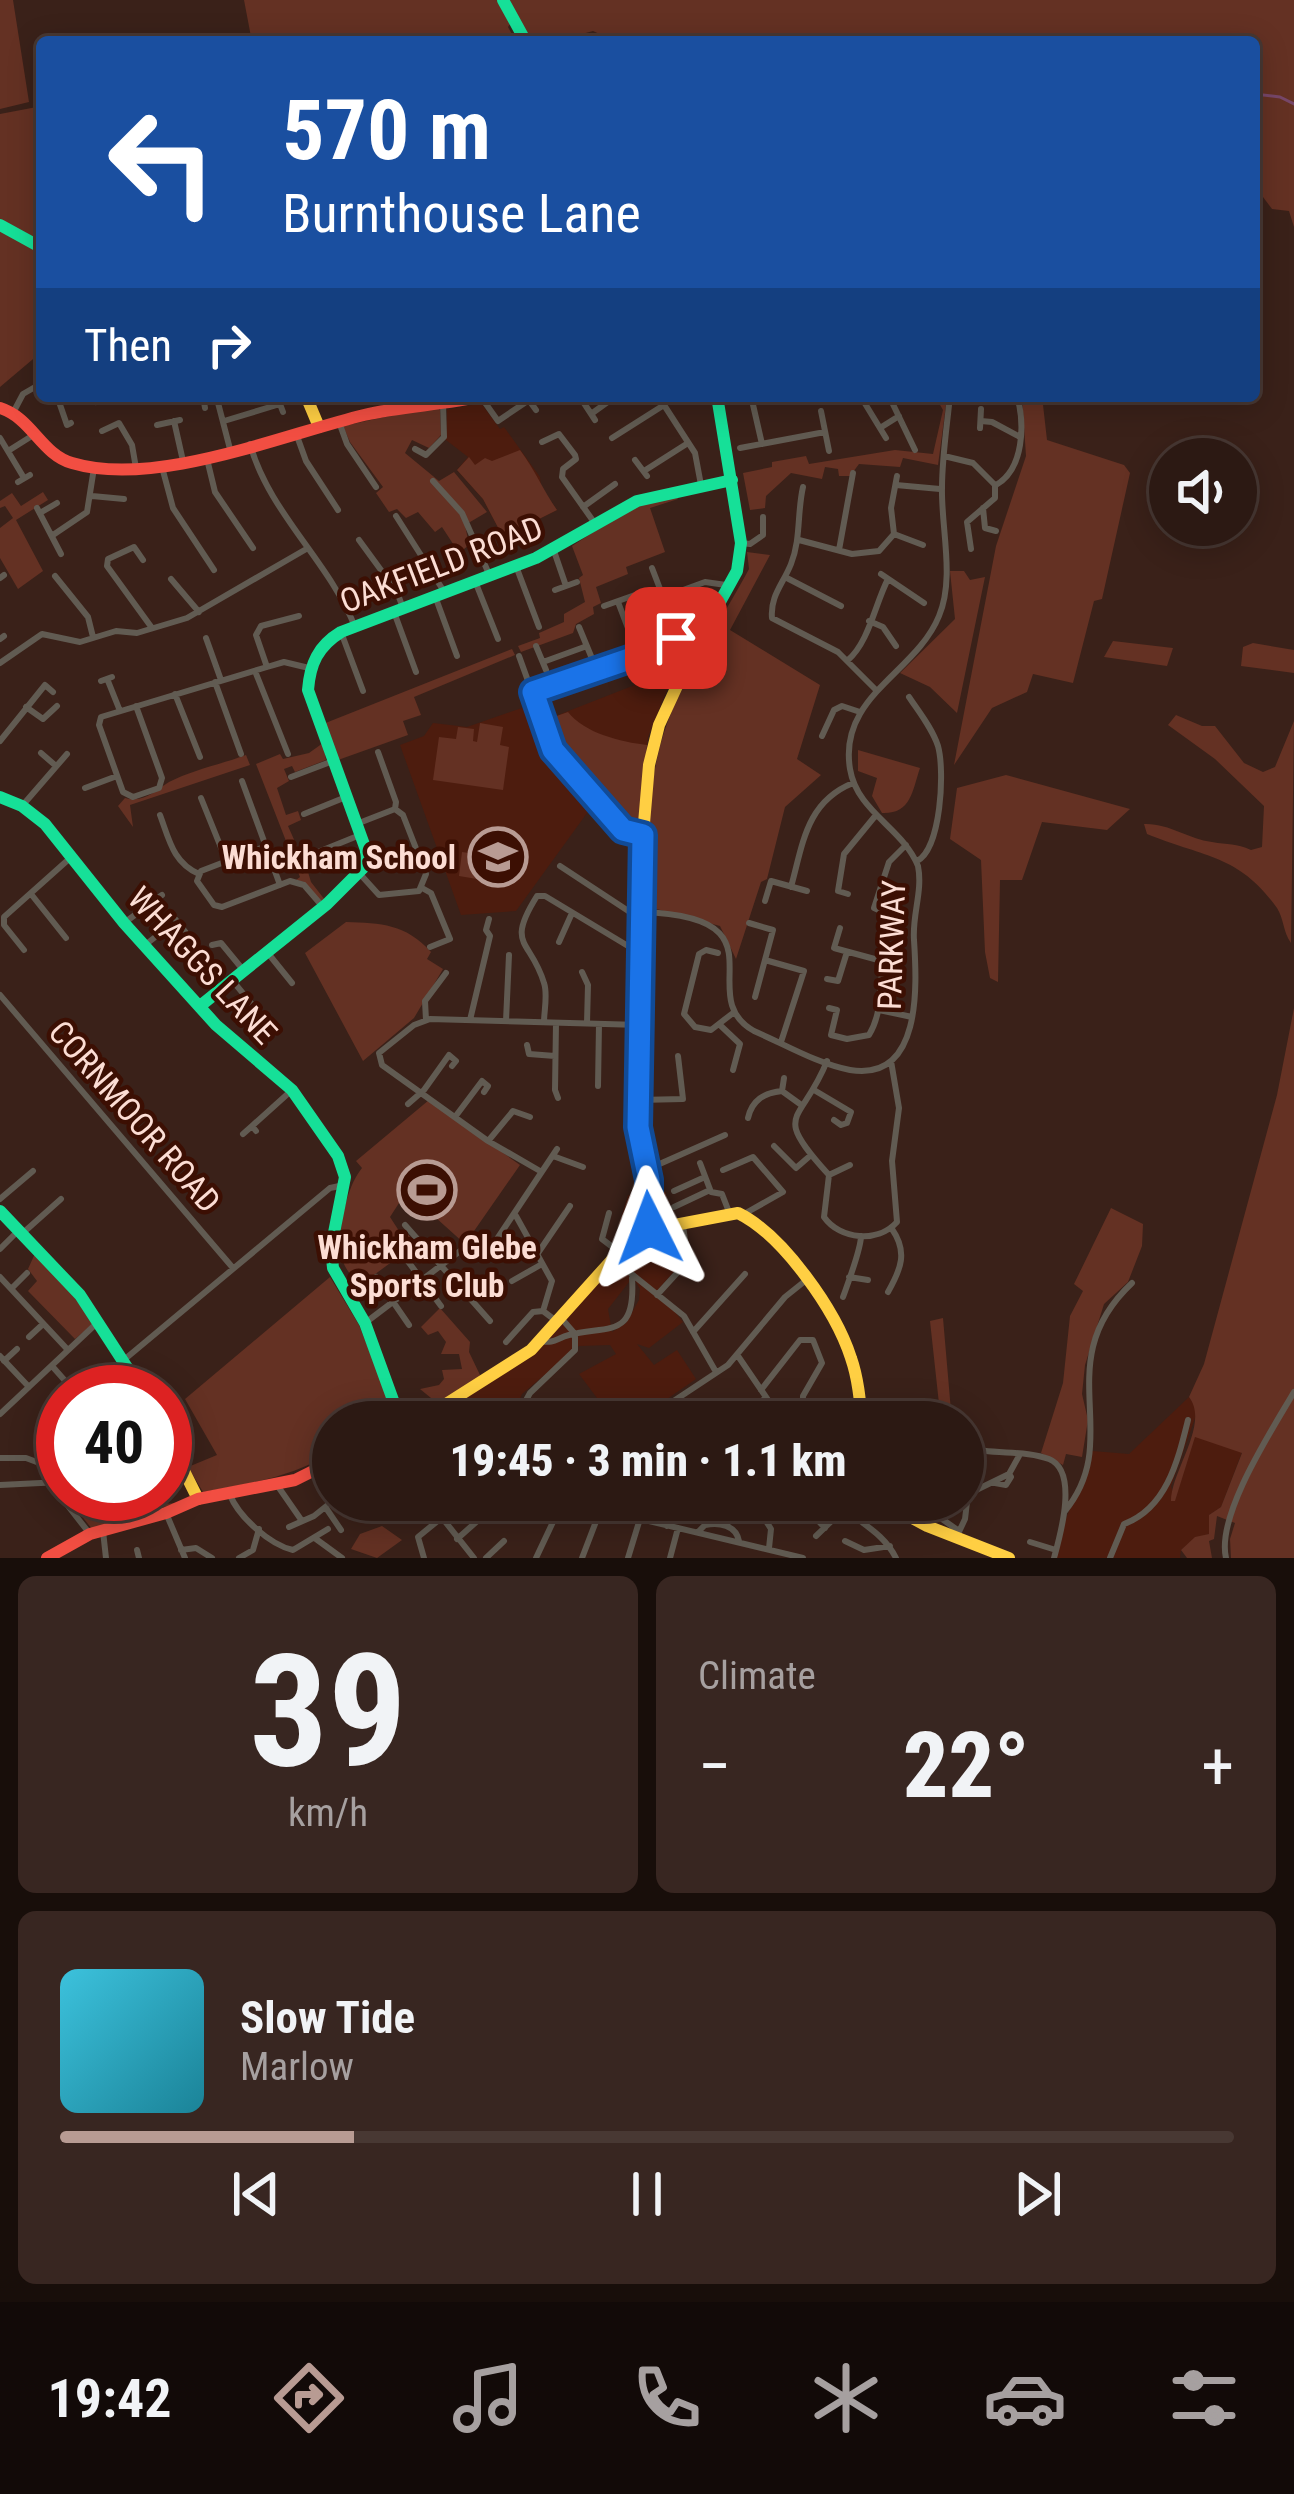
<!DOCTYPE html>
<meta charset="utf-8">
<style>
:root{--surface:#2c1913;--page:#382621;--text:#f1f3f6;--muted:#a6a0a0;--line:#483833;--accent:#b89b93}
body{margin:0;font-family:"Roboto Condensed",sans-serif;background:var(--page);color:var(--text);height:100vh;display:flex;flex-direction:column;font-size:45px;white-space:nowrap}
*{box-sizing:border-box;margin:0}
p{font-size:39px;color:var(--muted)}
.icon{flex:none;width:66px;height:66px;fill:none;stroke:currentColor;stroke-width:2;stroke-linecap:round;stroke-linejoin:round}
.map{position:relative;height:1558px;overflow:hidden}
.side{display:flex;flex-direction:column;gap:18px;padding:18px;background:#180e0a;flex:1}
.side>*{flex:none}
.guide{position:absolute;left:36px;top:36px;width:1224px;height:366px;border-radius:12px;box-shadow:0 6px 30px #0003,0 0 0 3px var(--line);background:#1a4fa0;color:#fff;overflow:hidden}
.tools{position:absolute;left:1149px;top:438px;display:grid;gap:24px}
.tools a{display:grid;place-items:center;width:108px;height:108px;border-radius:50%;background:var(--surface);box-shadow:0 6px 30px #0003,0 0 0 3px var(--line);font-size:60px}
.speed{position:absolute;left:36px;top:1365px;display:flex;gap:24px;font-size:60px;font-weight:700;text-align:center}
.speed>*{display:grid;place-content:center;width:156px;height:156px;border-radius:50%;background:var(--surface);box-shadow:0 6px 30px #0003,0 0 0 3px var(--line);line-height:1}
.speed .limit{border:18px solid #d22;background:#fff;color:#111}
.pin{position:absolute;display:grid;place-items:center;width:102px;height:102px;color:#fff;margin:-51px;border-radius:24px;box-shadow:0 6px 18px #0006}
.me{position:absolute;width:132px;margin:-66px;rotate:357deg;stroke-linejoin:round;filter:drop-shadow(0 0 9px #0008)}
.turn{display:flex;align-items:center;gap:42px;height:252px;padding:0 48px;font-size:54px}
.turn .icon{width:156px;height:156px;stroke-width:2.5}
.turn b{display:block;font-size:84px;line-height:102px}
.then{display:flex;align-items:center;height:114px;padding:0 48px;background:#0003;gap:24px;font-size:45px}
.big{font-size:90px;font-weight:800;line-height:1.1}
.side .tile{flex:1;display:flex;flex-direction:column;justify-content:center;gap:18px;min-width:0;padding:0 42px;border-radius:18px;background:var(--page)}
.side .dial{align-items:center;gap:0}
.dial b{font-size:156px;line-height:1}
.song{display:flex;align-items:center;gap:36px}
.cover{width:144px;height:144px;border-radius:18px;background:linear-gradient(135deg,hsl(190 70% 55%),hsl(190 70% 35%))}
.played{height:12px;border-radius:6px;background:linear-gradient(90deg,var(--accent) 25%,var(--line) 25%)}
.keys{display:flex;justify-content:space-around;direction:ltr}
.heat{display:flex;justify-content:space-between;align-items:center;font-size:66px;direction:ltr}
.side .tiles{flex:1;display:grid;gap:18px;grid-template-columns:1fr 1fr}
.tile:last-child{grid-column:span 2}
.trip{position:absolute;left:312px;top:1401px;width:672px;height:120px;border-radius:60px;background:var(--surface);box-shadow:0 6px 30px #0003,0 0 0 3px var(--line);font-weight:800;line-height:120px;text-align:center}
.menu{display:flex;height:192px;justify-content:space-around;align-items:center;background:#120a08;color:var(--muted)}
.menu .icon{width:84px;height:84px}
.menu .current{color:var(--accent)}
.menu b{font-size:54px;color:var(--text)}
.map>svg:first-child{display:block}
.built{fill:#4d1c0e;fill-rule:evenodd}
.green{fill:#643123}
.lines{fill:none;stroke-linecap:round;stroke-linejoin:round}
.stream{stroke:#774769;stroke-width:3}
.street{stroke:#615b52;stroke-width:6}
.fast{stroke:#16e098;stroke-width:12}
.slow{stroke:#ffcf43;stroke-width:12}
.jam{stroke:#f24e42;stroke-width:12}
.route-casing{stroke:#114b97;stroke-width:30}
.route{stroke:#1a73e8;stroke-width:21}
.labels{text-anchor:middle;stroke-width:9;stroke-linejoin:round;paint-order:stroke}
.street-label{font-size:33px;fill:#fcddd4;stroke:#3c0f03}
.poi-label{font-size:33px;font-weight:bold;fill:#fcddd4;stroke:#3c0f03;text-anchor:end}
</style>
<div class="map">
<svg width="1294" height="1558" viewBox="0 0 1294 1558">
<rect width="100%" height="100%" fill="#3a2119"/>
<!-- built -->
<path class="built" d="M481,403L500,429L504,427L540,477L541,487L557,510L503,537L483,499L457,470L468,457L446,440L447,410Z
M668,672L672,678L648,737L639,819L562,750L548,719Z
M533,704L553,753L595,802L516,911L461,915L400,745L424,736L433,723L467,727Z
M666,1192L667,1244L656,1247L677,1268L654,1294L665,1300L683,1322L649,1348L637,1344L654,1365L677,1350L696,1379L634,1422H615L579,1374L616,1354L610,1345L579,1346L522,1394L509,1422H416L527,1355L628,1232L619,1224L628,1195ZM629,1270L640,1289L639,1300L626,1323L612,1332L608,1309L629,1282Z
M1189,1397L1195,1406V1418L1171,1486L1175,1500L1195,1436L1242,1452L1221,1507L1209,1515V1534L1195,1538L1181,1550L1180,1558H1051L1092,1451L1129,1454Z"/>
<!-- green -->
<path class="green" d="M0,0H13L29,102L0,109Z
M244,0H498L511,23L508,27L515,40C427,38 340,42 252,42Z
M508,0H1294V227L1289,211L1272,209L1254,185V42H617L593,31L582,34L606,42H548L578,35L529,39Z
M42,106V242L0,220V114Z
M0,228L42,251V358L39,354L0,387Z
M935,396L946,400V405L938,465L903,458L900,467L859,464L850,476H839L838,469L825,467L822,479L791,473L766,496L765,508L750,510L743,473L772,467V462L806,456L809,464L895,450L933,454L943,410Z
M1022,396H1042L1047,440L1124,465L1130,473L1102,599L1094,601L1073,683L1033,674L1027,692L992,708L954,765L996,546L1026,456Z
M436,406L440,410L441,435L429,448L412,440L405,453L439,481L454,472L487,512L465,525L469,545L459,553L442,527L435,532L418,512L406,518L397,509L389,512L376,493L383,487L350,442L343,426Z
M520,450C535,470 543,490 557,510L503,537L483,499L457,470L469,457L475,465L485,458L492,461Z
M43,492L48,500L16,520L43,571L18,589L0,558V528L13,518L5,506L0,508V501L12,493L21,506Z
M676,496L678,499L650,508L665,552L626,567L628,574L596,587L601,603L593,607L594,614L576,624L573,633L521,652L518,646L540,638L539,633L564,622V614L585,602L579,578L583,575L572,546L632,507Z
M747,552L770,555L730,630L820,685L797,759L821,775L785,807L767,879L761,882L736,959L720,926L649,907C650,859 646,806 657,759C672,688 716,631 749,569Z
M950,571H964L970,580L985,577L957,713L930,687L900,673L955,619Z
M1113,641L1173,648L1167,666L1104,657Z
M1253,643L1294,650V673L1241,666L1243,647Z
M512,649L515,655L414,697L421,715L403,721L408,735L338,760L323,724Z
M568,712C584,733 621,742 647,745L639,819L627,828L562,750L548,719Z
M1176,715L1202,726H1215L1244,763L1263,772L1275,767L1294,721L1291,943C1283,932 1284,919 1277,908C1239,854 1202,857 1147,834L1144,824C1169,823 1188,839 1212,842C1228,845 1236,843 1251,850L1262,847L1264,806L1215,759L1168,725Z
M480,723L503,727L500,745L509,747L503,790L433,780L439,737L456,739L458,727L474,729L473,741L477,742Z
M323,743L326,760L295,772L292,766L284,769L289,781L277,788L286,815L298,811L301,820L288,826L300,853L310,850L313,858L305,862L311,882L325,900L321,903L304,882L296,880L300,877L256,764L280,754L283,759L309,753Z
M858,750L920,768C912,792 911,814 882,813L872,796L877,778L858,771Z
M246,755L250,765L130,805L133,827L118,806L125,798C145,803 154,791 169,782C192,770 222,764 246,755Z
M1006,775L1130,809L1107,830L1042,822L1022,880H1000L998,982L990,978L985,952L981,860L950,839L957,788Z
M462,852L504,858L501,883L459,876Z
M346,922C381,923 406,924 431,952L427,959L443,969L414,1018L363,1061L305,953Z
M1294,1008V1558H1231L1230,1539L1235,1523L1217,1516L1214,1539L1209,1541L1212,1558H1187L1181,1550L1195,1537L1209,1534V1515L1221,1507L1242,1453L1195,1437L1175,1501H1171C1171,1471 1210,1424 1189,1397L1204,1364L1277,1095Z
M429,1100L520,1165L465,1244L425,1208L401,1200L390,1217L401,1234L406,1232L416,1244L359,1286C351,1275 342,1266 341,1252C338,1227 347,1186 362,1168L356,1161Z
M1111,1208L1143,1224L1142,1246L1128,1282L1104,1304L1085,1365L1082,1394L1088,1420L1082,1457L1066,1454L1063,1465L1041,1453L1063,1383L1070,1316L1083,1291L1074,1284Z
M37,1249L94,1323L75,1339L28,1291L37,1281L28,1269Z
M330,1277L359,1325L392,1408L390,1414L373,1422H333V1452C292,1477 249,1484 203,1492L188,1467L217,1455L185,1399Z
M440,1308L470,1342L469,1352L480,1375C467,1394 442,1404 421,1409L418,1404L431,1398L420,1389L439,1385L444,1379L442,1370L462,1369L459,1354H441L446,1342L438,1331L428,1335L421,1327Z
M943,1318L951,1411L940,1413L930,1321Z
M64,1494H151L160,1504L177,1503L92,1529Z
M382,1526L402,1540L377,1558L351,1549L360,1534Z"/>
<g class="lines">
<!-- stream -->
<path class="stream" d="M1254,94L1280,97L1294,104"/>
<!-- street -->
<path class="street" d="M57,396L67,425L71,423
M526,396L536,410
M751,396L762,444
M813,396V397
M889,396L915,450
M481,397L498,421L529,400
M580,397L595,420
M861,397L886,438
M217,399L230,449
M310,401L322,396
M96,402L106,396
M753,402L782,396
M205,408L204,402L226,396
M14,411L23,394L42,383
M821,411L829,451
M591,414L616,396
M174,421L183,461
M224,421L280,404L283,412
M981,421L992,422L1020,437
M339,422L347,444L376,487
M157,425L180,420
M880,428L899,416
M980,428L981,409
M102,431L119,423L132,445L136,468
M297,436L306,461L338,510
M0,438L24,478
M612,438L664,405L695,453L701,485
M542,442L559,434L575,455L576,459L563,469L562,477L596,525
M250,444C269,513 329,561 355,627
M740,448L825,432
M415,449L426,455L444,437L443,403
M8,451L35,434
M944,456L973,463L995,485V498L967,522L971,549
M207,459L215,492L253,548
M635,460L647,476
M162,467L173,508L214,570
M644,471L688,443
M433,481L462,513L489,574
M18,482L30,475
M896,485L940,489
M996,485C1024,469 1025,424 1017,396
M803,487C797,513 801,539 791,564C783,584 770,596 772,618L838,652L875,689
M92,496L124,499
M583,507L615,484
M37,508L61,554
M983,508L985,528L996,531
M40,513L57,503
M396,516L445,593
M894,534L923,545
M53,535L87,512L94,468
M359,540L397,592L403,608
M799,540L852,554L879,551L894,534L891,508L897,476
M741,543L750,544L763,535V517
M839,550L853,473
M554,551L566,586
M143,560L134,547L108,559L107,566L152,628
M516,566L539,627
M881,574L924,603
M55,576L88,617L93,637
M785,577L841,606
M0,578L4,575
M171,579L199,612
M475,581L498,639
M555,590L577,582
M435,596L457,656
M664,597L705,582L726,585
M618,602L639,657
M604,606L635,595
M394,612L416,672
M869,621L883,627L896,646
M579,627L598,673
M341,632L363,691
M206,638L221,680
M0,639L4,636
M536,646L546,670
M519,656L553,750L623,829L640,835
M848,660C869,642 875,604 888,579
M543,662L587,646
M0,663L42,634L80,642L116,631L137,633L187,618L308,548
M267,667L256,635L261,626L299,616
M255,671L288,754
M101,681L112,677
M108,681L120,711
M215,682L241,754
M533,692C579,675 631,667 674,642L675,628L652,568
M175,694L200,757
M909,697C919,712 932,728 938,746C945,771 941,849 917,861
M136,706L162,778L159,788L133,797L123,792L99,725L101,717L267,667L284,662L309,668
M26,707L43,719L57,706
M822,736L834,710L842,706L860,712
M0,741L45,685L53,692
M378,752L396,802L395,809
M41,753L56,766
M291,777L333,761
M242,781L280,885
M85,788L117,776
M201,798L226,860
M22,806L67,754
M304,814L346,797
M160,815C169,839 173,863 199,874
M359,823L395,809L403,815L426,874L419,891L379,895L360,874
M266,846L201,871L197,881L214,905L222,907L290,881L304,885L323,907
M318,852L360,835
M560,866L639,918
M791,887C803,844 806,802 853,783
M422,888L431,893L450,939L430,947
M31,894L66,938
M848,894L838,891L844,854L876,815
M765,901L771,881L807,891
M642,912C790,917 690,995 754,1031C784,1044 818,1064 850,1070C922,1082 917,986 914,940C912,915 923,891 918,866C903,828 857,812 850,769C838,696 916,673 939,616C955,578 941,528 942,488C942,457 947,426 950,396
M883,912L874,908L889,862L906,845
M176,920L187,934
M124,923L162,895
M749,923L773,930L755,997
M840,928L834,948L882,961
M559,942L572,913
M145,945L163,931L180,925
M212,945L221,943L244,971
M24,950L4,925V917L69,859
M267,952L292,983
M718,953L706,950L699,954L684,1014L695,1027L711,1030L733,1013
M765,960L804,971L781,1042
M582,972L588,985L587,1023
M827,979L838,981L847,952
M232,980L260,1014
M0,995L233,1268
M829,1008L837,1010L831,1035L847,1039L869,1035C886,1007 876,976 888,948
M879,1010L912,1017
M426,1020L425,1001L446,973
M470,1020L490,936L486,930L489,919
M506,1021L509,955
M544,1022C544,1011 548,994 544,983C531,939 505,947 537,896H545L638,952
M556,1023L555,1090L558,1098
M721,1026L740,1044L733,1070
M527,1045L529,1054L555,1056
M827,1061C801,1126 770,1110 829,1175L824,1217C840,1240 878,1243 897,1222L892,1161L899,1108L891,1061
M598,1086L599,1024
M814,1090L851,1112L847,1123L841,1125L834,1120
M782,1091L784,1078
M639,1100L683,1099L678,1056
M408,1104L424,1090L449,1055L456,1061L452,1066
M455,1117L482,1081L488,1086L484,1092
M748,1118C752,1100 764,1093 782,1091L800,1104
M252,1126L292,1090
M243,1134L252,1126L256,1131
M489,1140L513,1111L530,1117
M774,1146L796,1168L811,1155
M553,1156L583,1167
M700,1163L711,1192L722,1194L729,1212
M646,1170L725,1135
M723,1170L753,1157L783,1192L744,1214
M540,1171L488,1141L382,1065L379,1053L414,1025L430,1019L640,1025
M829,1175L850,1165
M674,1191L705,1177
M0,1199L33,1171
M674,1207L710,1190
M609,1213L602,1239L619,1252
M516,1216L552,1281L543,1311
M625,1217L631,1207L647,1211
M405,1225L490,1321
M24,1232L61,1199
M0,1249L19,1230
M538,1253L570,1206
M404,1256L441,1306
M613,1259L684,1316L716,1372
M0,1277L68,1350
M376,1277L409,1325
M849,1277L868,1280
M512,1281L542,1264
M11,1289L27,1273
M888,1292C901,1269 908,1252 892,1229
M657,1295L688,1261L683,1226
M843,1297C848,1283 861,1249 861,1236
M365,1323L468,1245L491,1248L557,1149
M693,1332L745,1274
M29,1337L43,1324
M541,1341C554,1344 557,1338 569,1335C609,1325 636,1339 632,1278
M506,1342L533,1312L543,1311L555,1320
M0,1356L29,1387
M738,1356L783,1422
M125,1359L330,1188L344,1185
M4,1361L17,1349
M52,1366L75,1392
M761,1390L800,1340H813L822,1363L803,1396L802,1422
M0,1414L98,1322
M942,1415L945,1422
M514,1422L530,1393L575,1350V1334L562,1319
M575,1422L584,1406
M642,1422L728,1365L785,1297L805,1281
M730,1422L766,1398
M963,1446C990,1456 1023,1449 1049,1459C1079,1471 1060,1536 1054,1558
M0,1458H26L50,1467L61,1482V1497L90,1534
M315,1472L333,1497
M995,1483L1006,1485L1011,1477L1009,1474
M0,1485L61,1482
M277,1485L302,1521
M230,1495C239,1517 270,1545 293,1550L328,1529
M428,1500L474,1558
M753,1500L771,1529L769,1548
M835,1500C856,1522 882,1530 896,1558
M915,1500L959,1531
M367,1502L369,1500
M578,1504L803,1558
M326,1508L341,1530
M809,1511L825,1528
M1065,1511C1126,1437 1047,1363 1132,1283
M166,1513L185,1558
M620,1516L626,1500
M794,1520L827,1500
M667,1526L671,1509L685,1500
M289,1527L314,1516L334,1500
M103,1531L106,1558
M698,1532L705,1525C719,1522 736,1525 739,1541
M816,1536L844,1509
M957,1536L965,1519L968,1494L1009,1474L1019,1456
M316,1539L342,1558
M457,1539L492,1508
M845,1541L864,1550L890,1546
M1030,1542L1056,1550
M137,1550L139,1558
M181,1550L196,1548L212,1558
M239,1558L253,1550L259,1529
M424,1558L418,1537L440,1519
M486,1558L504,1541
M536,1558L561,1505L578,1504
M582,1558L600,1511
M628,1558L639,1522
M670,1558L678,1528
M1110,1558L1124,1524C1167,1508 1178,1460 1188,1420
M1226,1558C1216,1515 1272,1430 1294,1392"/>
<!-- fast -->
<path class="fast" d="M503,0L526,42
M0,225L42,248
M695,647L737,571L741,543L717,396
M0,797L22,806L45,824L124,923L216,1025L292,1090L338,1156L345,1177L331,1248L333,1268L365,1323L401,1422
M200,1006L327,904L365,866L366,850L308,690C310,664 318,646 341,632L536,558L637,501L732,480
M0,1211L80,1295L143,1392"/>
<!-- slow -->
<path class="slow" d="M306,396L319,427
M649,1228V1180L638,1127L643,835L649,765L659,725L695,647
M402,1422L446,1404L531,1350L619,1252L643,1231L738,1213C783,1235 836,1311 851,1358C858,1378 860,1400 862,1422
M165,1433L198,1499
M879,1500L927,1526L1009,1558"/>
<!-- jam -->
<path class="jam" d="M0,408C32,418 41,454 72,463C155,488 282,435 364,415C403,406 444,405 483,396
M47,1558L90,1534L166,1513L198,1499L295,1480L333,1461"/>
</g>
<g class="lines">
<!-- route casing -->
<g class="route-casing">
<path id="route" d="M649,1228V1180L638,1127L643,835L623,830L553,750L533,692L670,645L676,638"/>
</g>
<!-- route -->
<use href="#route" class="route"/>
</g>
<!-- icons -->
<defs>
<g id="school-ring" transform="scale(3)"><circle r="9.5" fill="#3c0f03" stroke="#b89b93" stroke-width="1.5"/><path d="M0-5L7-2L0 1L-7-2ZM-4 1L0 2.5L4 1V4Q0 6-4 4Z" fill="#b89b93"/></g>
<g id="stadium-ring" transform="scale(3)"><circle r="9.5" fill="#3c0f03" stroke="#b89b93" stroke-width="1.5"/><path d="M0-5a6.5 5 0 1 0 0 10a6.5 5 0 1 0 0-10ZM-3.5-1.8h7v3.6h-7Z" fill="#b89b93"/></g>
</defs>
<g fill-rule="evenodd">
<use href="#school-ring" x="498" y="857"/>
<use href="#stadium-ring" x="427" y="1190"/>
</g>
<g class="labels">
<!-- street labels -->
<g class="street-label">
<text transform="translate(441 564) rotate(-21)" y="12">OAKFIELD ROAD</text>
<text transform="translate(891 945) rotate(-88)" y="12">PARKWAY</text>
<text transform="translate(203 965) rotate(47)" y="12">WHAGGS LANE</text>
<text transform="translate(135 1116) rotate(49)" y="12">CORNMOOR ROAD</text>
</g>
<!-- poi labels -->
<g class="poi-label">
<text x="456" y="869">Whickham School</text>
<text x="427" y="1259" text-anchor="middle">Whickham Glebe<tspan x="427" dy="38">Sports Club</tspan></text>
</g>
</g>
</svg>
<div class="tools">
<a><svg class="icon" aria-label="sound" viewBox="0 0 24 24"><path d="M4 9h4l5-4v14l-5-4H4zM17 9q2 3 0 6"/></svg></a>
</div>
<div class="speed"><div class="limit">40</div></div>
<div class="pin" style="left:676px;top:638px;background:#d93025"><svg class="icon" aria-label="arrive" viewBox="0 0 24 24"><path d="M6 21V4h12l-3 4 3 4H6"/></svg></div>
<svg class="me" style="left:649px;top:1228px" viewBox="-20 -20 40 40"><path d="M0-17L14 15 0 8-14 15z" fill="#1a73e8" stroke="#fff" stroke-width="4"/></svg>
<div class="trip">19:45 · 3 min · 1.1 km</div>
<div class="guide">
<div class="turn"><svg class="icon" aria-label="left" viewBox="0 0 24 24"><path d="M17 20v-9H6M10 6l-5 5 5 5"/></svg><div><b>570 m</b>Burnthouse Lane</div></div>
<div class="then">Then<svg class="icon" aria-label="right" viewBox="0 0 24 24"><path d="M7 20v-9h11M14 6l5 5-5 5"/></svg></div>
</div>
</div>
<section class="side">
<div class="tiles">
<div class="tile dial"><b>39</b><p>km/h</p></div>
<div class="tile"><p>Climate</p>
<div class="heat"><a>−</a><b class="big">22°</b><a>+</a></div>
</div>
<div class="tile">
<div class="song"><i class="cover"></i><div><b>Slow Tide</b><p>Marlow</p></div></div>
<div class="played"></div>
<div class="keys"><svg class="icon" aria-label="previous" viewBox="0 0 24 24"><path d="M18 5L8 12l10 7zM5 5v14"/></svg><svg class="icon" aria-label="pause" viewBox="0 0 24 24"><path d="M8 5v14M16 5v14"/></svg><svg class="icon" aria-label="next" viewBox="0 0 24 24"><path d="M6 5l10 7-10 7zM19 5v14"/></svg></div>
</div>
</div>
</section>
<nav class="menu">
<b>19:42</b>
<svg class="icon current" aria-label="directions" viewBox="0 0 24 24"><path d="M12 3l9 9-9 9-9-9zM9 14v-3h6M13 9l2 2-2 2"/></svg>
<svg class="icon" aria-label="music" viewBox="0 0 24 24"><path d="M9 18V5l10-2v13"/><circle cx="6" cy="18" r="3"/><circle cx="16" cy="16" r="3"/></svg>
<svg class="icon" aria-label="phone" viewBox="0 0 24 24"><path d="M5 4h4l2 5-3 2q2 4 5 5l2-3 5 2v4C11 20 4 13 5 4z"/></svg>
<svg class="icon" aria-label="climate" viewBox="0 0 24 24"><path d="M12 3v18M4 7l16 10M4 17L20 7"/></svg>
<svg class="icon" aria-label="car" viewBox="0 0 24 24"><path d="M5 17H2v-5l4-1 3-4h7l3 4 3 1v5h-3M9 17h6M6 11h13"/><circle cx="7" cy="17" r="2"/><circle cx="17" cy="17" r="2"/></svg>
<svg class="icon" aria-label="filters" viewBox="0 0 24 24"><path d="M4 7h16M4 17h16"/><circle cx="9" cy="7" r="2"/><circle cx="15" cy="17" r="2"/></svg>
</nav>
